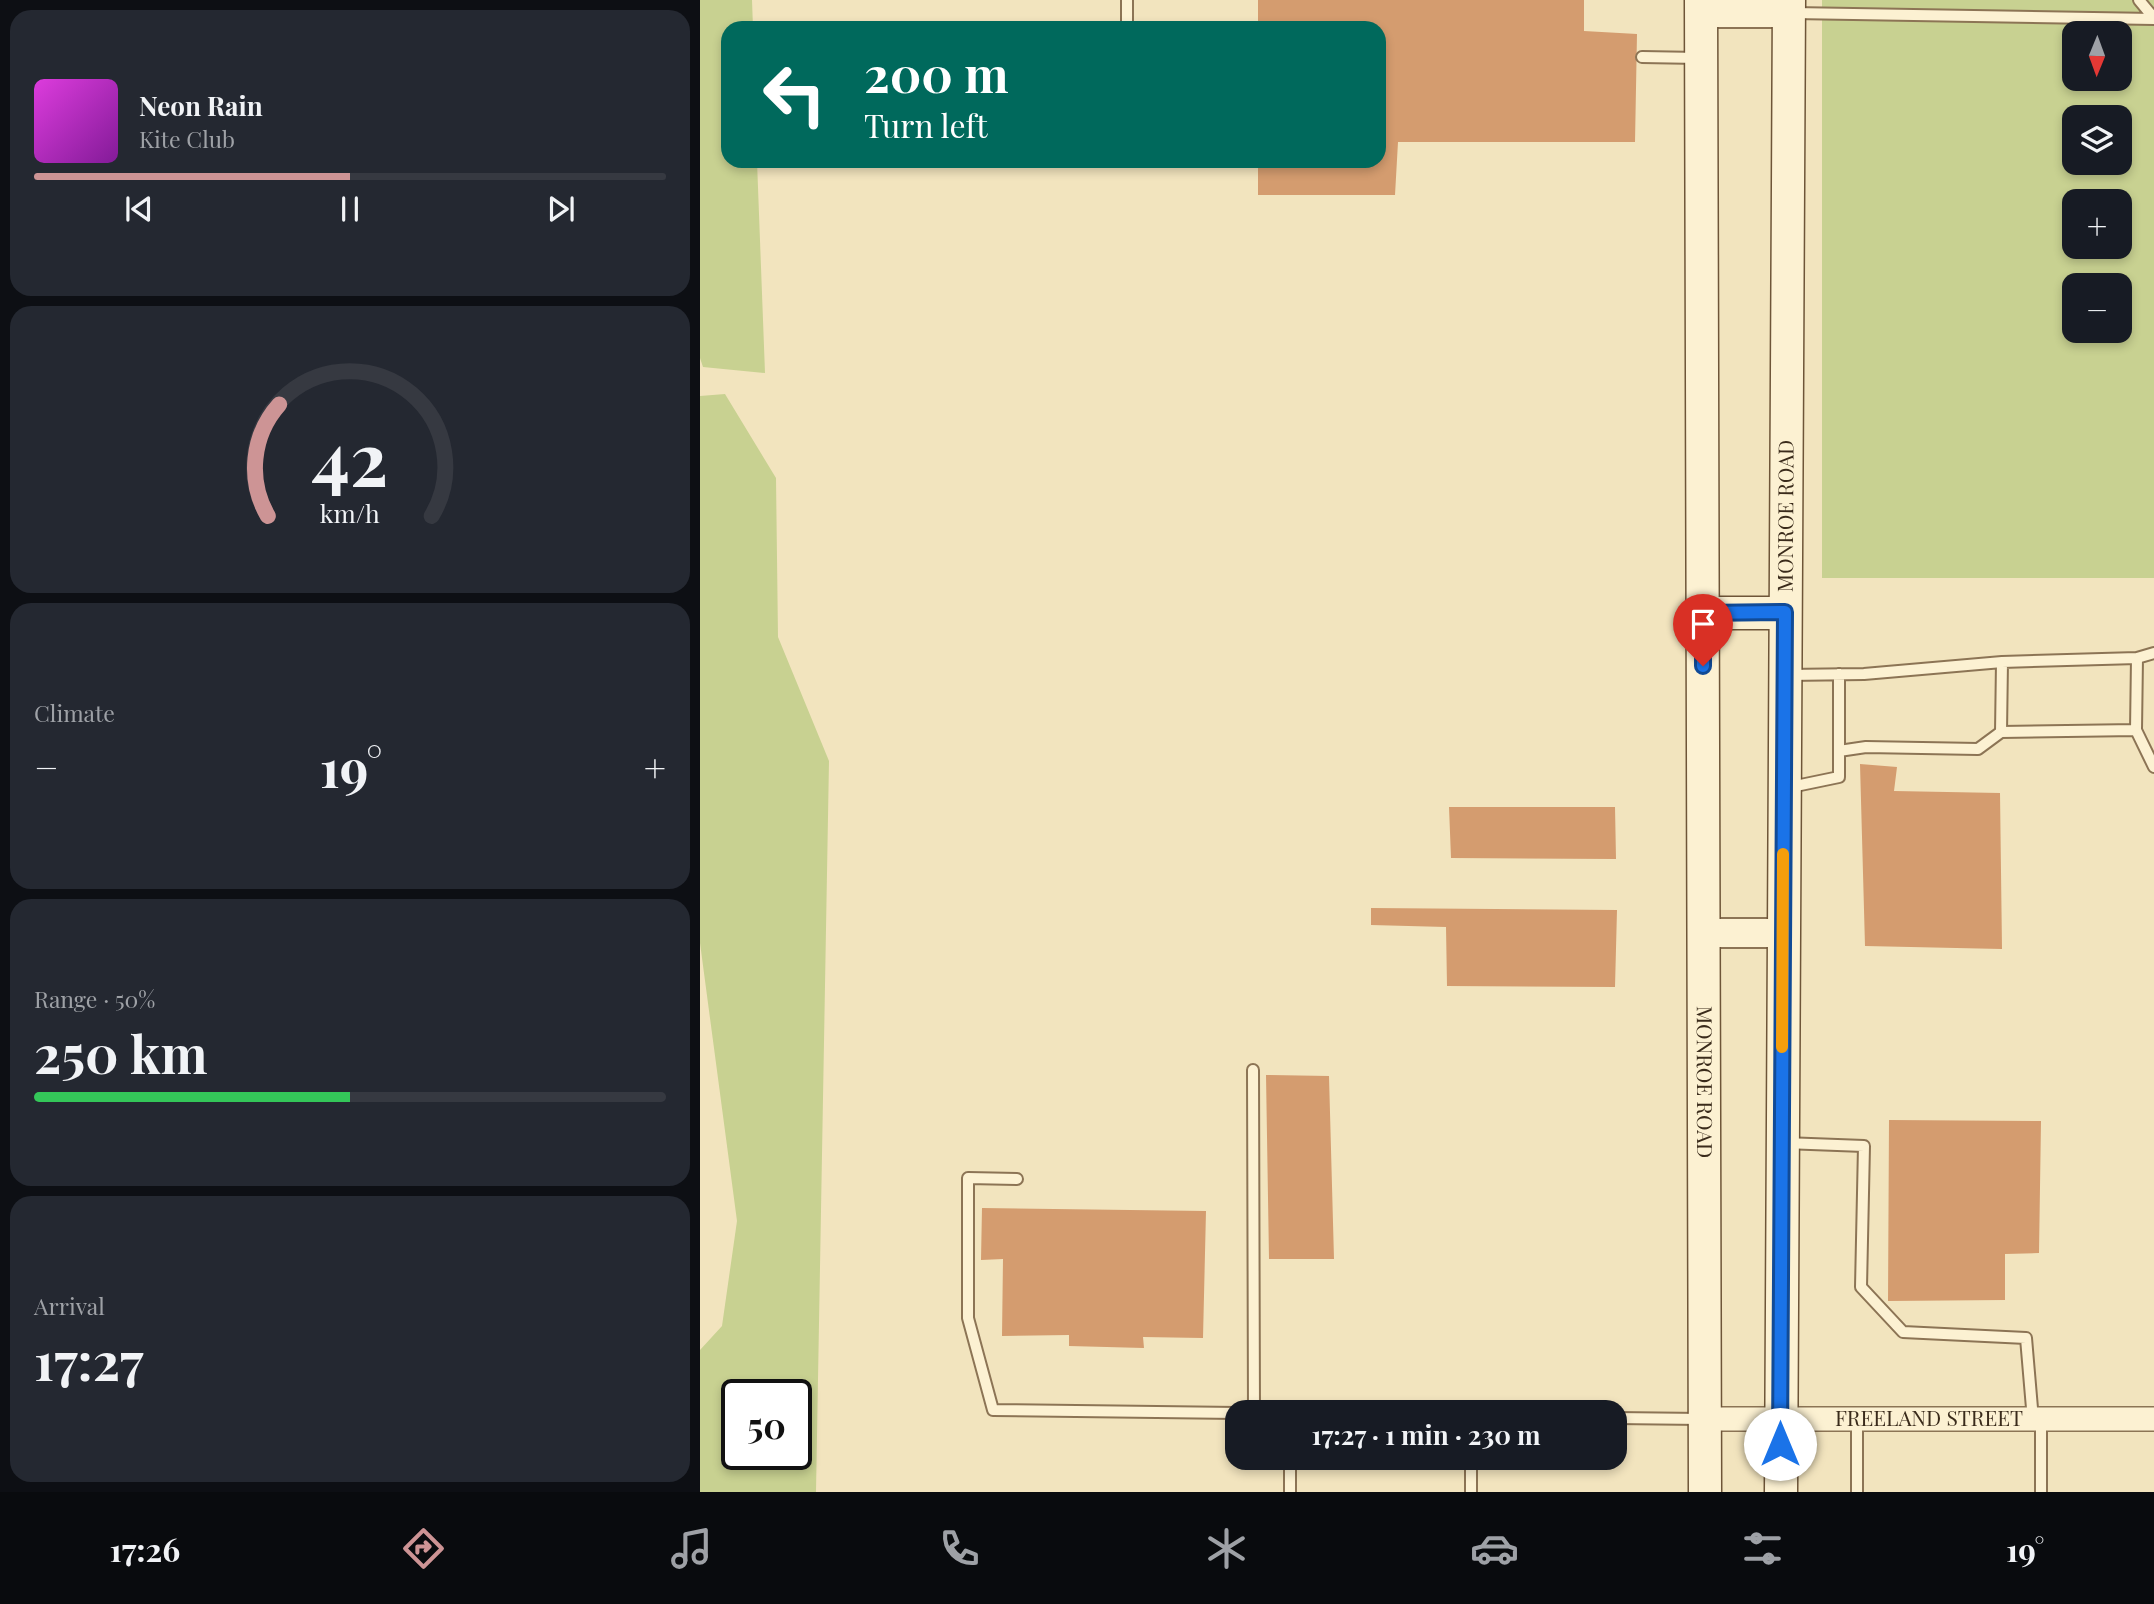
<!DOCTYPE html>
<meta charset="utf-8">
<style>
:root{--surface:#171b24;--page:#242831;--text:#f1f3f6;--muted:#9ea1a6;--line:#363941;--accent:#cd9495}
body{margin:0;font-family:"Playfair Display",serif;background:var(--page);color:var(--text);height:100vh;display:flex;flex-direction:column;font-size:26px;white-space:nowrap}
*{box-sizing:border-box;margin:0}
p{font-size:23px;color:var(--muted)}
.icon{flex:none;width:38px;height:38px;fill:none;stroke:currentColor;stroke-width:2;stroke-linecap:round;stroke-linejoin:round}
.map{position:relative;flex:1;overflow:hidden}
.panel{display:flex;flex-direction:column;gap:10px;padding:10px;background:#0d0f14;width:700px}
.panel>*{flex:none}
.hud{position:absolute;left:21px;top:21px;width:665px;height:147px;border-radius:21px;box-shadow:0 4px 10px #0003;background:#00695c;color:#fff;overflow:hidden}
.needle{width:46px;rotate:181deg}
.buttons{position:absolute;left:1362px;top:21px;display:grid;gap:14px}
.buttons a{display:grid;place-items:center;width:70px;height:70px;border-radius:14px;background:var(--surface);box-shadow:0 4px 10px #0003;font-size:35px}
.speed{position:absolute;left:21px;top:1379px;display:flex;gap:14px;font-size:35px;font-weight:700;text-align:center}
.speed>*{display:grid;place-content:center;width:91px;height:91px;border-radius:50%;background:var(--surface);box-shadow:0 4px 10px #0003;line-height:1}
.speed .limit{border:4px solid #111;border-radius:10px;background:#fff;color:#111}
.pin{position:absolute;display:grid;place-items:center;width:60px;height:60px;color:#fff;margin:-72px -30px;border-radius:50% 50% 50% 0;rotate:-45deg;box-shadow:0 0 7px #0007}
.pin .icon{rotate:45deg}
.me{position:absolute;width:77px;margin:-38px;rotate:0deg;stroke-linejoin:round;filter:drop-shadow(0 0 5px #0008)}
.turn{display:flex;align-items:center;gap:24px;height:147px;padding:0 28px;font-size:32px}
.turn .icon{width:91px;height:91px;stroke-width:2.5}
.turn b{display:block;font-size:49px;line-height:60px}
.big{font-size:52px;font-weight:700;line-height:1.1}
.panel .card{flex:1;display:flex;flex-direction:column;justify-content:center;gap:10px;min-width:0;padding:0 24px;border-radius:21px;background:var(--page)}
.panel .dial{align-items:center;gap:0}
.dial svg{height:182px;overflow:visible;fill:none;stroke:var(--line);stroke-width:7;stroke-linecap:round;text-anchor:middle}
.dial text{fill:var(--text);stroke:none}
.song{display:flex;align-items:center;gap:21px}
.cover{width:84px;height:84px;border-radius:10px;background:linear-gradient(135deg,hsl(300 70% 55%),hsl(290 70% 35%))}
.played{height:7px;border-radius:4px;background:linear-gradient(90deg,var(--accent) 50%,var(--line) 50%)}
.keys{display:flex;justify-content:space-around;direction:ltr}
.heat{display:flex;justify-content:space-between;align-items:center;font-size:38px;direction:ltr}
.charge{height:10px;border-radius:5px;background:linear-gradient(90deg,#34c759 50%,var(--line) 0)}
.trip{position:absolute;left:525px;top:1400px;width:402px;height:70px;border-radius:21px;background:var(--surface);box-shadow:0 4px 10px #0003;font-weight:700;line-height:70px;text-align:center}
.tabs{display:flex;height:112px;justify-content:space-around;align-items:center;background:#090b0e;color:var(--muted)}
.tabs .icon{width:49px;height:49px}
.tabs .on{color:var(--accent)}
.tabs b{font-size:32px;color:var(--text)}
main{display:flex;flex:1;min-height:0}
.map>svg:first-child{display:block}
.green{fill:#c8d191;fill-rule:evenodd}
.building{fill:#d49c6f}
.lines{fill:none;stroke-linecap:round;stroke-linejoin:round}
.service-casing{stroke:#8c7455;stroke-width:14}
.minor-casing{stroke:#8c7455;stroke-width:26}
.tertiary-casing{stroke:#8c7455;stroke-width:32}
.secondary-casing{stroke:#6e5538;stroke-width:35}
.service{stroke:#fcf1d2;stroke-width:10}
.minor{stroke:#fcf1d2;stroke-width:23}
.tertiary{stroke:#fcf1d2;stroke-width:28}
.secondary{stroke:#fcf1d2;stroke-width:32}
.route-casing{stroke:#114b97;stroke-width:18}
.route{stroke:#1a73e8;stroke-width:12}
.slow{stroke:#f59e0b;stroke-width:12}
.labels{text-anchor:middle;stroke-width:7;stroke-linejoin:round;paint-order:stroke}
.street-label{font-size:21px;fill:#3a2b1b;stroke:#f9eece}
</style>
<main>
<section class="panel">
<div class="card">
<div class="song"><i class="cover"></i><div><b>Neon Rain</b><p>Kite Club</p></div></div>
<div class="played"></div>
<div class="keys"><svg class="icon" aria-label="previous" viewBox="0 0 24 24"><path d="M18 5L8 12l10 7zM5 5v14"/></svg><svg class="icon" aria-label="pause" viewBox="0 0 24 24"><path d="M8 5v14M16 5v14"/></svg><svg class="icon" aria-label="next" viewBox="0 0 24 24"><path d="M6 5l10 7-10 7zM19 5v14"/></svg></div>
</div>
<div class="card dial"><svg viewBox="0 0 100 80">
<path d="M14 69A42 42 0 1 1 86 69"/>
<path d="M14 69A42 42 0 0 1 19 20" stroke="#cd9495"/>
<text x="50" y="56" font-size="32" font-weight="700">42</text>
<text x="50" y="72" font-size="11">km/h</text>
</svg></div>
<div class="card"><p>Climate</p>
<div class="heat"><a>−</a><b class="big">19°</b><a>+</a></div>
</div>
<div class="card"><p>Range · 50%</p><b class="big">250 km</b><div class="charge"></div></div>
<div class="card"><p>Arrival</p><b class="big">17:27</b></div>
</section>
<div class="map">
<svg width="1454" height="1492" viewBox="0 0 1454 1492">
<rect width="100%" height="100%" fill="#f2e4be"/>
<!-- green -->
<path class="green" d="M0,0H52L53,28H28V161H57L65,373L3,367L0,358Z
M1122,0H1454V578H1122ZM1374,33H1419V79H1374ZM1374,117H1419V163H1374ZM1374,201H1419V247H1374ZM1374,285H1419V331H1374Z
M25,394L76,478L78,637L129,761L116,1492H0V1350L22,1326L37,1221L0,943V396ZM37,1395H96V1454H37Z"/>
<!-- building -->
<path class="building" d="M558,0H884V31L937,34L935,142H698L695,195H558V161H679V28H558Z
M1160,764L1197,767L1194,791L1300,793L1302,949L1165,946Z
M749,807H915L916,859L751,858Z
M671,908L917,910L915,987L747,986L746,927L671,925Z
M566,1075L629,1076L634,1259H569Z
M1189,1120L1341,1121L1339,1253L1305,1254V1300L1188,1301Z
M282,1208L506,1211L503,1338L443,1337L444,1348L369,1346V1335L302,1336L303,1259L281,1260Z"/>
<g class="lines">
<!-- service casing -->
<g class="service-casing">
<path id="service" d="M427,0V28
M1439,0L1453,17
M1093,13L1454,19
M942,57L999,58
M1437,658L1454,653
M1087,675L1164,674L1302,662L1437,658L1436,730L1301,732L1302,662
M1436,730L1454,767
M1139,751L1166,747L1278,749L1301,732
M1086,788L1139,777V674
M553,1070L554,1412
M1084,1143L1164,1146L1161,1287L1203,1332L1326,1338L1333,1420
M317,1179L268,1178V1318L293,1410L537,1413
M915,1418L1002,1419
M1157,1419V1492
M771,1458V1492
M590,1492V1458
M1341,1492V1420"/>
</g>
<!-- minor casing -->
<g class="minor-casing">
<g id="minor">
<path id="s1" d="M1005,1419H1454"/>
</g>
</g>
<!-- tertiary casing -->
<g class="tertiary-casing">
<path id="tertiary" d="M1001,13H1089
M1005,933H1083"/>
</g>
<!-- secondary casing -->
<g class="secondary-casing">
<g id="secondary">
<path id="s2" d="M1001,0L1005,1492"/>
<path d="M1003,613H1085"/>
<path id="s3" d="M1081,1492L1089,0"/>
</g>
</g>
<!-- service -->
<use href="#service" class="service"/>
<!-- minor -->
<use href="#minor" class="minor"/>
<!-- tertiary -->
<use href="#tertiary" class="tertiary"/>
<!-- secondary -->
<use href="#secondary" class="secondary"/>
</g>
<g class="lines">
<!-- route casing -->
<g class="route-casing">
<path id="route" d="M1003,666V613L1085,612L1080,1444"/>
</g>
<!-- route -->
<use href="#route" class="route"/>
<!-- slow -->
<path class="slow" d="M1082,1047L1083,854"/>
</g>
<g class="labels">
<!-- street labels -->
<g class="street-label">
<text dy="7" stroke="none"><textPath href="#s3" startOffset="976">MONROE ROAD</textPath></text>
<text dy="7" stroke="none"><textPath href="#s2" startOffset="1082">MONROE ROAD</textPath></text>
<text dy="7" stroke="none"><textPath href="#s1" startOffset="224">FREELAND STREET</textPath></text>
</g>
</g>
</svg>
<div class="buttons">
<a><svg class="needle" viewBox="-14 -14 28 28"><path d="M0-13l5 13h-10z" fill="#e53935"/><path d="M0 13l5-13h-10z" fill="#9ea1a6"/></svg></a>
<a><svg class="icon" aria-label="layers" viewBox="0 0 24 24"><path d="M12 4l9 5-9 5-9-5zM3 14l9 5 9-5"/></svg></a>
<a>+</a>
<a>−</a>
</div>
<div class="speed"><div class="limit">50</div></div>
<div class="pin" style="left:1003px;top:666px;background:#d93025"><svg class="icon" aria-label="arrive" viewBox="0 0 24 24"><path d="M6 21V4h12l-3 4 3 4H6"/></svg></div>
<svg class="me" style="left:1080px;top:1444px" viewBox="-20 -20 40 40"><circle r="19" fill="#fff"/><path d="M0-13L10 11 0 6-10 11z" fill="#1a73e8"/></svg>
<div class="trip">17:27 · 1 min · 230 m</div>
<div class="hud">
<div class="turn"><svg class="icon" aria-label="left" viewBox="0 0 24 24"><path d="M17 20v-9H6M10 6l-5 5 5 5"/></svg><div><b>200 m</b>Turn left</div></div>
</div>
</div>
</main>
<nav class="tabs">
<b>17:26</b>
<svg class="icon on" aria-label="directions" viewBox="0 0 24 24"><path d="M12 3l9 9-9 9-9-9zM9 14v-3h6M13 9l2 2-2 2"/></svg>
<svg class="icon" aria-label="music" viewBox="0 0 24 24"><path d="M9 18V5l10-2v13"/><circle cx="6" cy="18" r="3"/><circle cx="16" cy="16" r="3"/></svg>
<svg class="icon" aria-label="phone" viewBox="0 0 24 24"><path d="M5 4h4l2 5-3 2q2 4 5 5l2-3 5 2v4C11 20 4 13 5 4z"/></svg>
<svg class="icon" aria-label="climate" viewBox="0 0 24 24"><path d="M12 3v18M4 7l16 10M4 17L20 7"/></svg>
<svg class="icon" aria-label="car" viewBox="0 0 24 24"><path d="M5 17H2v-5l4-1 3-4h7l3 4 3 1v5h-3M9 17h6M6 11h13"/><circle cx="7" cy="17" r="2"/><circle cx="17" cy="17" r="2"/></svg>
<svg class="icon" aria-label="filters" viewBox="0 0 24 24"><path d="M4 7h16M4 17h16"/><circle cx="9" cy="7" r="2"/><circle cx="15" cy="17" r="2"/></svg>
<b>19°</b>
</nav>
